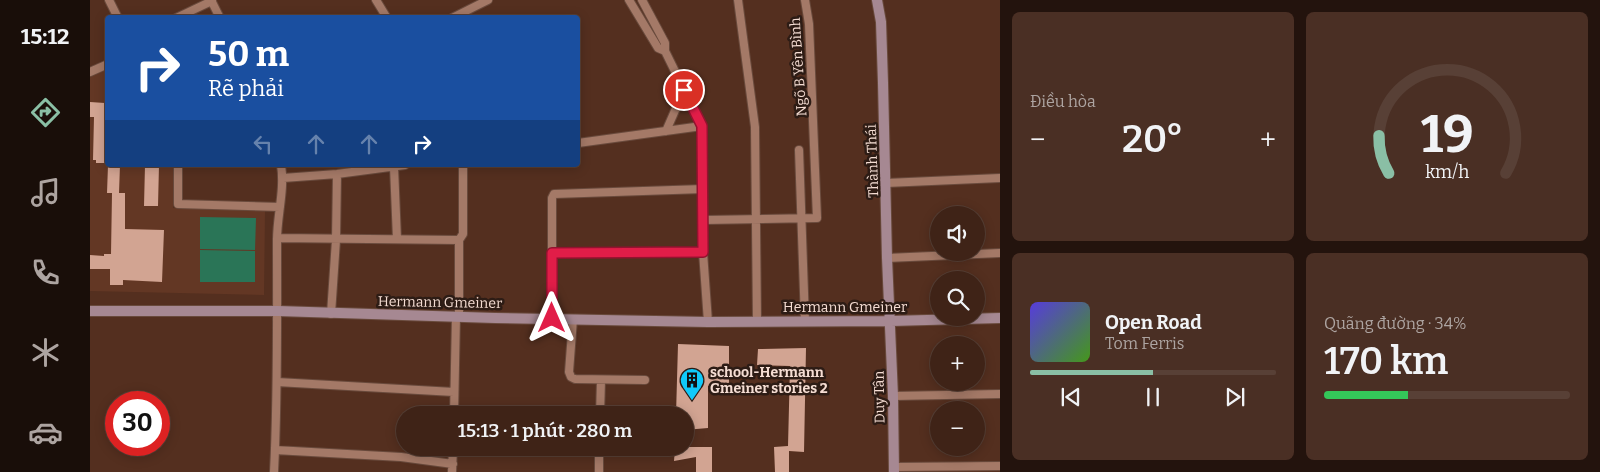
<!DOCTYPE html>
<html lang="vi">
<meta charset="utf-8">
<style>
:root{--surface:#3f2317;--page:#4a2f24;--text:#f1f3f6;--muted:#ada4a1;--line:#584036;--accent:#8abfa5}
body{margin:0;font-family:Bitter,serif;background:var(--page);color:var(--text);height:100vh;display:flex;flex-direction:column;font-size:19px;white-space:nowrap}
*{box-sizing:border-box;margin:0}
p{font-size:16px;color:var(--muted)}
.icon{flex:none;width:28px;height:28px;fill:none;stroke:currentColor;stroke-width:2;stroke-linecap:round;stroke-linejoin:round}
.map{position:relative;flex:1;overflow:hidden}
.side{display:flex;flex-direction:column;gap:12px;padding:12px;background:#23130d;width:600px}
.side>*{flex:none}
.guide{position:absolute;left:15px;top:15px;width:475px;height:152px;border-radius:5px;box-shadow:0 2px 12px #0003,0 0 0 1px var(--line);background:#1a4fa0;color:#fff;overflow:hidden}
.fabs{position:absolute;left:840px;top:206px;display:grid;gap:10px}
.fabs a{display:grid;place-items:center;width:55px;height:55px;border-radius:50%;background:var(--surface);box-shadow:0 2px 12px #0003,0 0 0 1px var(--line);font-size:25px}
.speed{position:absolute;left:15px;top:391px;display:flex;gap:10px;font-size:25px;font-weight:700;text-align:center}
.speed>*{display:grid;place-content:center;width:65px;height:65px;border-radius:50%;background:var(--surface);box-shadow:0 2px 12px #0003,0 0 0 1px var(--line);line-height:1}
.speed .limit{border:8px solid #d22;background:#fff;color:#111}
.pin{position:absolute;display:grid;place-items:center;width:42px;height:42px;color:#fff;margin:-21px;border:2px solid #fff;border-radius:50%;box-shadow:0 1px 5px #0007}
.me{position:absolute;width:55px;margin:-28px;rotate:0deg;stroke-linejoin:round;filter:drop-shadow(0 0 4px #0008)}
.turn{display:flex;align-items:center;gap:18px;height:105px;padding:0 20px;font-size:22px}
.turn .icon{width:65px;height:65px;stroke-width:2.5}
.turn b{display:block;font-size:35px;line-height:42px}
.lanes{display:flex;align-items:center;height:48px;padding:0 20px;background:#0003;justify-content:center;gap:25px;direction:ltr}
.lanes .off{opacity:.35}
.big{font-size:38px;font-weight:600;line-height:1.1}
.side .widget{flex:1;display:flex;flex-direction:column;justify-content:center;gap:8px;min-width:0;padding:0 18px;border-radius:8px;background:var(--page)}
.side .dial{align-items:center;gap:0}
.dial svg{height:130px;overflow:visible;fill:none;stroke:var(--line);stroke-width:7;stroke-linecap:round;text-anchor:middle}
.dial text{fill:var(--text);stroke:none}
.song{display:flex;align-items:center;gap:15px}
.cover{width:60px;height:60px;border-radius:8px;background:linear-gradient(135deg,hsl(250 70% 55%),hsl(100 70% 35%))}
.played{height:5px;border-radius:2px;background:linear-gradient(90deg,var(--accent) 50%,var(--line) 50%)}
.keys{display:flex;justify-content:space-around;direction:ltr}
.heat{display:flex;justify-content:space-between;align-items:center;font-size:28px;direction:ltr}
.charge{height:8px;border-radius:4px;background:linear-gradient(90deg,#34c759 34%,var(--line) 0)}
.side .tiles{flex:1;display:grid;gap:12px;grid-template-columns:repeat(2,1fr)}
.trip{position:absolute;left:306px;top:406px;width:298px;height:50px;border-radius:25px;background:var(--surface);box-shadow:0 2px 12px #0003,0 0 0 1px var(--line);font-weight:600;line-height:50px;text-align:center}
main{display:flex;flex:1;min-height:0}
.tabs{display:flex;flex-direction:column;width:90px;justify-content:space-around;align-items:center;background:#190e09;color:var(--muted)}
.tabs .icon{width:35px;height:35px}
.tabs .active{color:var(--accent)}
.tabs b{font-size:22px;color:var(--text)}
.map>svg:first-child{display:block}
.built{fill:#633724}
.green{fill:#2a7557}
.building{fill:#d2a492}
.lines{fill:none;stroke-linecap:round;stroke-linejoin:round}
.street-casing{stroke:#694a3c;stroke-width:10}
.secondary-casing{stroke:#694a3c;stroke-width:12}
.street{stroke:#a47967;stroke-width:8}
.secondary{stroke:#a68892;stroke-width:10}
.route-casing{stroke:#92132f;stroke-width:12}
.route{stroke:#e11d48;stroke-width:9}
.labels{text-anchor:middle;stroke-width:5;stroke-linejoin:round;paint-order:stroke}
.street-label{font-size:14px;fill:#f5ddd3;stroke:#2d1c15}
.poi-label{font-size:14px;font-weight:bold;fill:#f5ddd3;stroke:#2d1c15;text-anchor:start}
</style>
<main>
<nav class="tabs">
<b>15:12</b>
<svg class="icon active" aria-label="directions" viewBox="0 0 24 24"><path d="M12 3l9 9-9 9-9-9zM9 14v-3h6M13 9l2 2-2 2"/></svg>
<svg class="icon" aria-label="music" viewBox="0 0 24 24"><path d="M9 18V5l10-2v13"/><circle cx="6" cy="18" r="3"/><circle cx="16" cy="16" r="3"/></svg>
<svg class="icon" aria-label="phone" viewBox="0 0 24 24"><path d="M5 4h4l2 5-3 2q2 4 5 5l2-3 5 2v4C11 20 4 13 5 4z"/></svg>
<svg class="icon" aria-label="climate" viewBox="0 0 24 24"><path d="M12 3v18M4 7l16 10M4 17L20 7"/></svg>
<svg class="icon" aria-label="car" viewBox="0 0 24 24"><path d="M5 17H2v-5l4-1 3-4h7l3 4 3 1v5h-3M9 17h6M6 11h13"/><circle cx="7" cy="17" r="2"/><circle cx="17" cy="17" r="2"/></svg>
</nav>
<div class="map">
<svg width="910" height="472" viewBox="0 0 910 472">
<rect width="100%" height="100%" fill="#542f1f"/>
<!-- built -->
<path class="built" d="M17,69L18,165H83V208L175,211L174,295L0,291V76Z"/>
<!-- green -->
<path class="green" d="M110,217L166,218L165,250L110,249Z
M110,250L165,251V282H110Z"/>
<!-- building -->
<path class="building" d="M0,102L15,103V155H18V163H6V160H3L4,117H0Z
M18,165H30L29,193H17Z
M55,165H69L68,206H54Z
M22,193H35V229L74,230L72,282L33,280V285H20V269H0V255L14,256V254H21Z
M588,344L639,346V386H618V428L595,430V415H586Z
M716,348L714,452L699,451V472H685L684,447L698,446L700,366L667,365L668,349Z
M595,447H622V472H606V457L584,461L585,448Z"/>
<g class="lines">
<!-- street casing -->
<g class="street-casing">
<path id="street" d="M19,0L28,18
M121,0L130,18
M286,0L297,18
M539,0L568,48L575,51L612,126L613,252L618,322
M552,0L575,43V51
M648,0L665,127L667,322
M86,18L122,1
M362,18L398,0
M0,72L18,64
M576,131L594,90
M488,143L612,126
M709,150L715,321
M88,165V204L190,207
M304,167L307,239
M193,178L247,174L315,165
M796,183L910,178
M614,220L727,218L719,24L715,0
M187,238L369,240L373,234V165
M462,253L613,252
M797,258L910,253
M241,314L246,240L247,174
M369,316V240
M462,318V198L464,194L613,189
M483,319L479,372L481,377L485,379L555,380
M187,382L364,392
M803,396L910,394
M364,415L366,316
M510,415L511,380
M185,450L311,457L363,464
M804,467L910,466
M184,472C188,395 187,318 187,240C187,215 195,190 191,165
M362,472L363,448
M509,472V448"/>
</g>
<!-- secondary casing -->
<g class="secondary-casing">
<path id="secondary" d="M787,0L791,22L793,83L797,258L803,396L804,472
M0,311H188L405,318L618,322L801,321L910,318"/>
</g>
<!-- street -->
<use href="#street" class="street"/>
<!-- secondary -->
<use href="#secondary" class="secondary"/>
</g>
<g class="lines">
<!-- route casing -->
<g class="route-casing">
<path id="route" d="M462,318V253L613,252L612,126L594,90"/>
</g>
<!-- route -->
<use href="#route" class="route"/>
</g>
<!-- icons -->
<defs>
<g id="building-pin" transform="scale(1.25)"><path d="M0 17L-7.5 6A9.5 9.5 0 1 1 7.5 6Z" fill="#10cafa" stroke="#2d1c15"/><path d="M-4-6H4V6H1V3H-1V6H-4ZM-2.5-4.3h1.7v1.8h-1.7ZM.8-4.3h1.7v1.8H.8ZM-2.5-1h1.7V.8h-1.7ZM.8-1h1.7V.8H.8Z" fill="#111"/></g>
</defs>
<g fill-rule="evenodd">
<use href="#building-pin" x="602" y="380"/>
</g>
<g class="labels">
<!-- street labels -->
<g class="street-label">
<text transform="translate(708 67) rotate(-94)" y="5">Ngõ B Yên Bình</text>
<text transform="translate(782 161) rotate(-92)" y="5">Thành Thái</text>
<text transform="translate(350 302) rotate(1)" y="5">Hermann Gmeiner</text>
<text x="755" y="312">Hermann Gmeiner</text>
<text transform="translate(789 397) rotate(-91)" y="5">Duy Tân</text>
</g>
<!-- poi labels -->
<g class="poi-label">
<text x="620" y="377">school-Hermann<tspan x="620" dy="16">Gmeiner stories 2</tspan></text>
</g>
</g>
</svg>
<div class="fabs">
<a><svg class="icon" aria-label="sound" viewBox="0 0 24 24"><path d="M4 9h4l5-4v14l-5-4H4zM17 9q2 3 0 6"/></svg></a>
<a><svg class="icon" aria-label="search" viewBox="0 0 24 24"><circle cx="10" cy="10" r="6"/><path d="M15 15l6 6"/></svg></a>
<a>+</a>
<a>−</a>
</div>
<div class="speed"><div class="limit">30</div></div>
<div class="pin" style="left:594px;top:90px;background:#d93025"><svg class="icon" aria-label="arrive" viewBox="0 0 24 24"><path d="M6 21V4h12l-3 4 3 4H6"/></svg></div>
<svg class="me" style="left:462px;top:318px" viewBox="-20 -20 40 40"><path d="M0-17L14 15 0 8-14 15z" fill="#e11d48" stroke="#fff" stroke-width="4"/></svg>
<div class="trip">15:13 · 1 phút · 280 m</div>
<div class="guide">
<div class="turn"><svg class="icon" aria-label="right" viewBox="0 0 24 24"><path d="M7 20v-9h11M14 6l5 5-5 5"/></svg><div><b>50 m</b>Rẽ phải</div></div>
<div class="lanes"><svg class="icon off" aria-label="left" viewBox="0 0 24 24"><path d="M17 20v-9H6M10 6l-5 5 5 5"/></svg><svg class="icon off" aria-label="ahead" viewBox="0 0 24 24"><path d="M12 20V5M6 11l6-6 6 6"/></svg><svg class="icon off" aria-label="ahead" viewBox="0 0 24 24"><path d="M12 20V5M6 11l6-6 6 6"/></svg><svg class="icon" aria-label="right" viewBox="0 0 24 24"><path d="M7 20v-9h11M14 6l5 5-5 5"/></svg></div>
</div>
</div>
<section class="side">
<div class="tiles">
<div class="widget"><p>Điều hòa</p>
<div class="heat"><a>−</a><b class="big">20°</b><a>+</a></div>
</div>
<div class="widget dial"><svg viewBox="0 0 100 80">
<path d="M14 69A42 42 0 1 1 86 69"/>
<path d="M14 69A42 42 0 0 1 8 46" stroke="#8abfa5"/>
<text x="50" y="56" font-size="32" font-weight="700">19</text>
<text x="50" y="72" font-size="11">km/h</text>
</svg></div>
<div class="widget">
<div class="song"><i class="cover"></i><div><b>Open Road</b><p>Tom Ferris</p></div></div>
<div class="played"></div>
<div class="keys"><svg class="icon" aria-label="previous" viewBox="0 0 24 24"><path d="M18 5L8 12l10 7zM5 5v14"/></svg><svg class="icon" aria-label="pause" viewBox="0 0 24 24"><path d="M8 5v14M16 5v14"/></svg><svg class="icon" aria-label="next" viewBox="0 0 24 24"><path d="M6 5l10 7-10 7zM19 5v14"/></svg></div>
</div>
<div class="widget"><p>Quãng đường · 34%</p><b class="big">170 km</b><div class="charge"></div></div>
</div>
</section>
</main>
